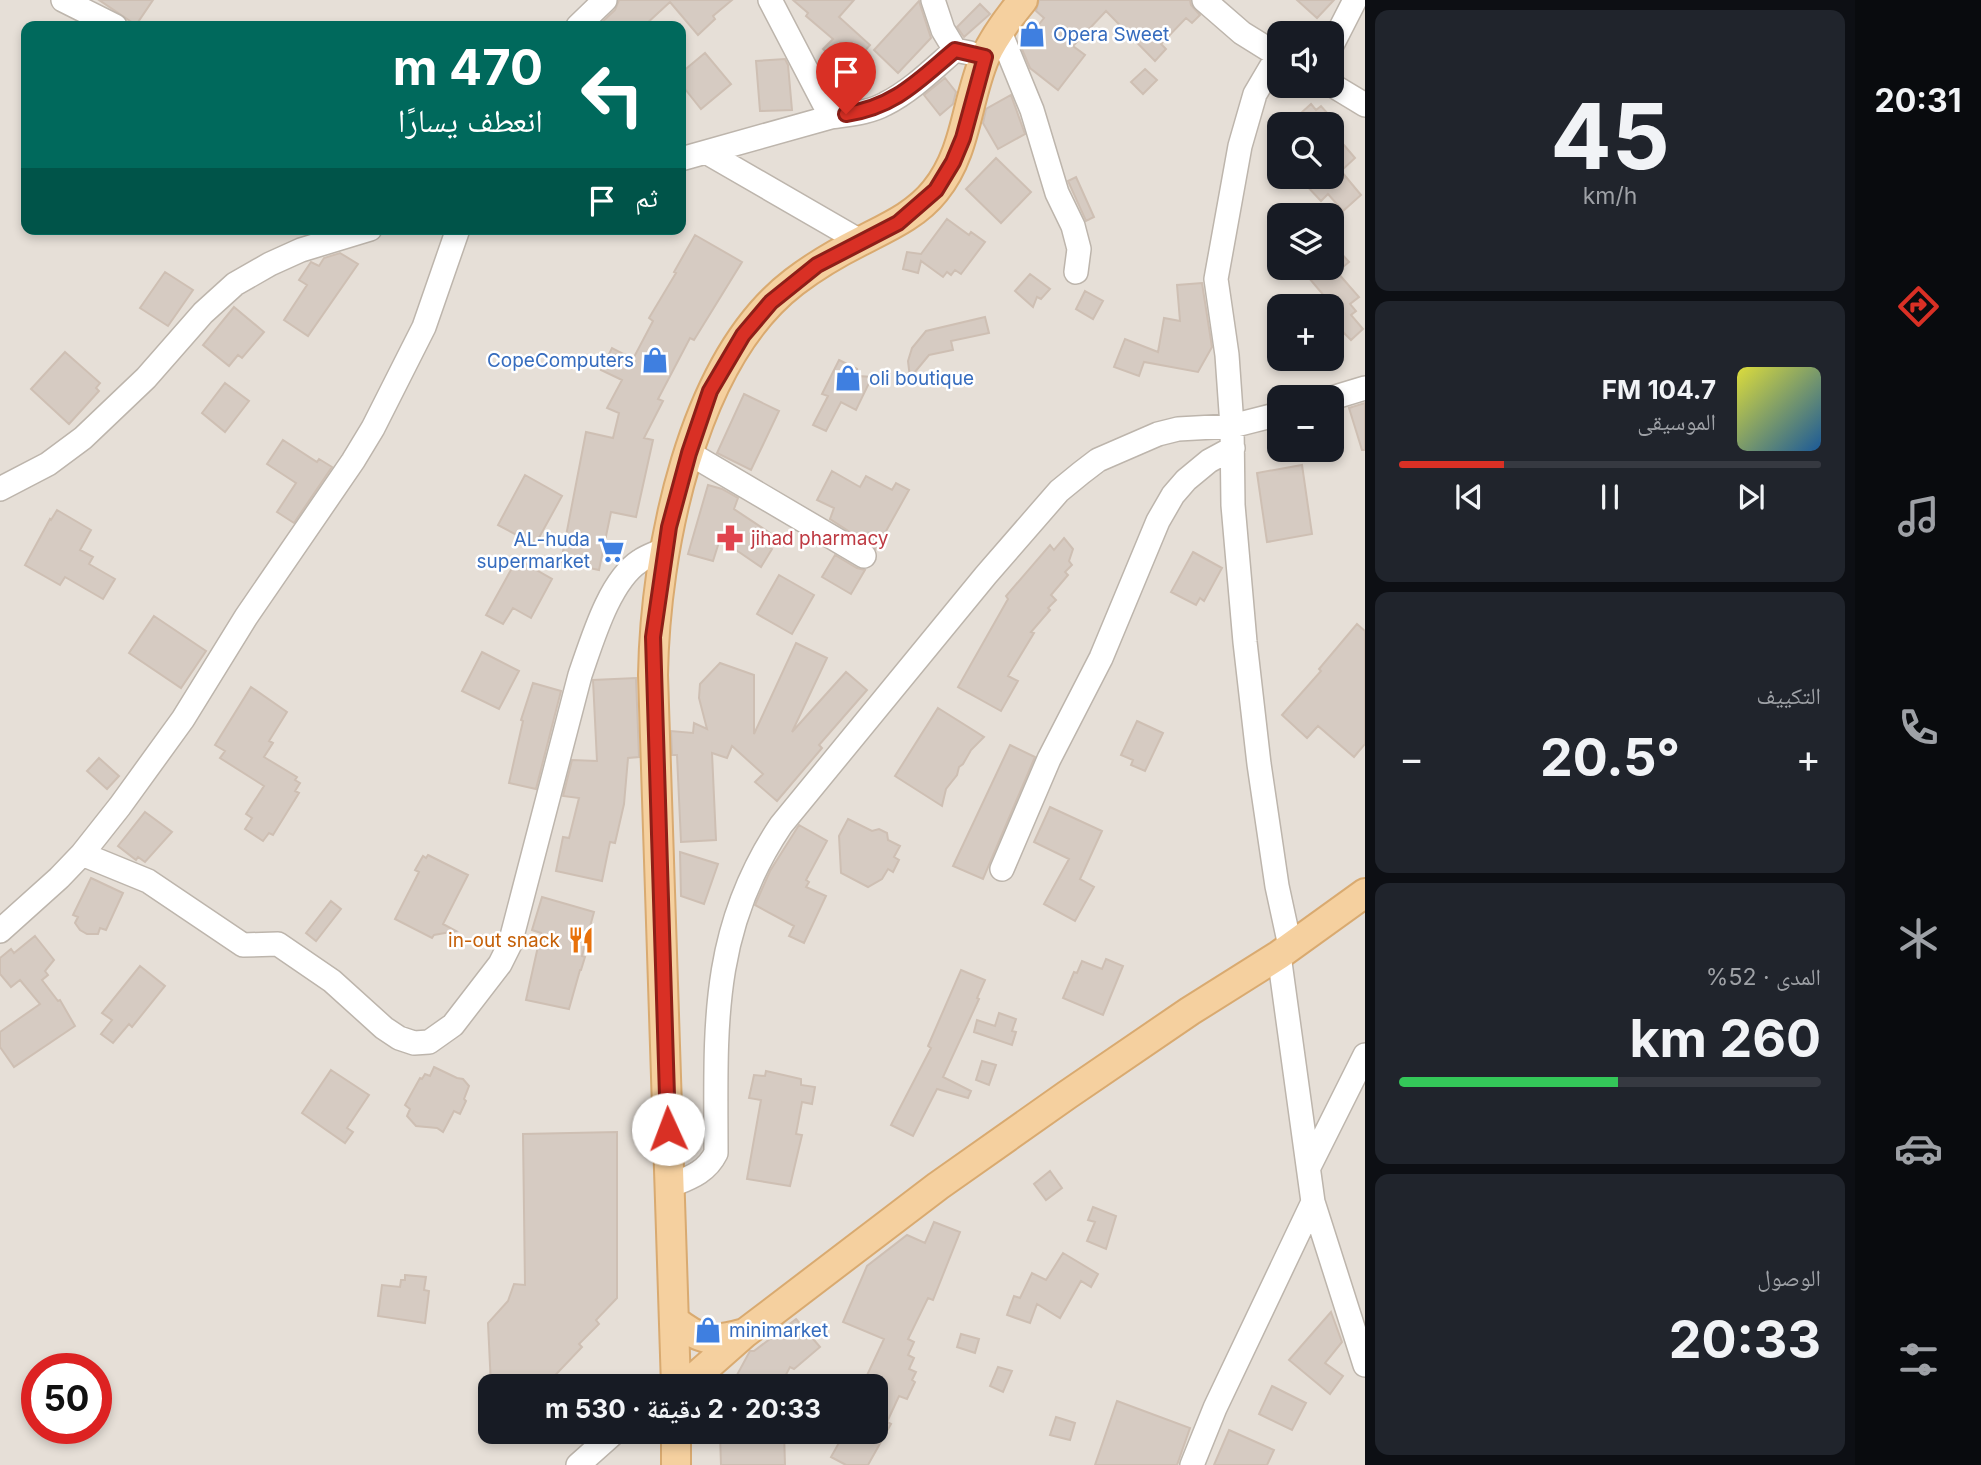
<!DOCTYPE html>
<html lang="ar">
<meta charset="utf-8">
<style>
:root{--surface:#171b24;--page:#20242c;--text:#f1f3f6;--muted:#9ea1a6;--line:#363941;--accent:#d93025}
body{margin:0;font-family:Inter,"Noto Naskh Arabic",sans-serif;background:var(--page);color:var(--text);direction:rtl;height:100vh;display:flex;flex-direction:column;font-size:26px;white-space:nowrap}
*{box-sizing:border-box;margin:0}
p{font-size:23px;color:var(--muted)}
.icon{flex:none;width:38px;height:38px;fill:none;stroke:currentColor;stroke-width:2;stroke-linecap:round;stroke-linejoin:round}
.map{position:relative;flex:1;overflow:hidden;direction:ltr}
.drawer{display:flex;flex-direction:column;gap:10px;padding:10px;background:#0d0f14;width:490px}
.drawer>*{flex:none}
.guide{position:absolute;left:21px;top:21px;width:665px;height:214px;border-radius:14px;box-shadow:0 4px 10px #0003;direction:rtl;background:#00695c;color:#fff;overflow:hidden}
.buttons{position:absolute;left:1267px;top:21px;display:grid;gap:14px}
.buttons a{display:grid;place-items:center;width:77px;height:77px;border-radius:14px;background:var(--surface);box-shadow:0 4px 10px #0003;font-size:35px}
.speed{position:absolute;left:21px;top:1353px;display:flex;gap:14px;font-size:35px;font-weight:700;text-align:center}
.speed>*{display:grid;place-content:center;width:91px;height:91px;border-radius:50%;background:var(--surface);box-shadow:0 4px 10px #0003;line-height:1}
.speed .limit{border:10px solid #d22;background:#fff;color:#111}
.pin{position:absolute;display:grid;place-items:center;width:60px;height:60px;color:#fff;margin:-72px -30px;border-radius:50% 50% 50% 0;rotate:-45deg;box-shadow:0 0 7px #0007}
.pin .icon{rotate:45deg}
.me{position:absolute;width:77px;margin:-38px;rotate:358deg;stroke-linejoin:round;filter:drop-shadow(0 0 5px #0008)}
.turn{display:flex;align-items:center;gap:24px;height:147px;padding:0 28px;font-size:32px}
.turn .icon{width:91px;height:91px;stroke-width:2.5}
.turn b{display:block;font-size:49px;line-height:60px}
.then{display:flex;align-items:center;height:66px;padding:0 28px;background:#0003;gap:14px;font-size:26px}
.big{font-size:52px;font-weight:700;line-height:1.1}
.drawer .card{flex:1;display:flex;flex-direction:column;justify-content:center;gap:10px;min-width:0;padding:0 24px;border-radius:14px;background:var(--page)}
.drawer .dial{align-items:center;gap:0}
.dial b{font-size:91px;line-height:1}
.song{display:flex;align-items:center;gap:21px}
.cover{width:84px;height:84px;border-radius:10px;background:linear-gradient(135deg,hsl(60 70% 55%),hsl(210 70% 35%))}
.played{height:7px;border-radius:4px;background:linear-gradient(90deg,var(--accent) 25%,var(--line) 25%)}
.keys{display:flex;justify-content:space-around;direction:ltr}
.heat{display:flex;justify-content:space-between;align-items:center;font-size:38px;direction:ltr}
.charge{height:10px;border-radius:5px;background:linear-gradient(90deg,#34c759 52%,var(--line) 0)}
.trip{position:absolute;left:478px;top:1374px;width:410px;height:70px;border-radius:14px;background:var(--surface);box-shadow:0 4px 10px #0003;font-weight:700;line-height:70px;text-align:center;direction:rtl}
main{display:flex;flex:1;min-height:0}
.tab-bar{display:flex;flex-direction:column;width:126px;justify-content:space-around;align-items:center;background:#090b0e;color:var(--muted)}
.tab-bar .icon{width:49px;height:49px}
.tab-bar .active{color:var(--accent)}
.tab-bar b{font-size:32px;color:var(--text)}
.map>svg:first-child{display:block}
.residential{fill:#e6dfd7;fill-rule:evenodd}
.building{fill:#d6cbc2;stroke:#cebfb3;stroke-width:2}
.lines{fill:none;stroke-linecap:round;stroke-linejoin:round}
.minor-casing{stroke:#bdb5ac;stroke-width:26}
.major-casing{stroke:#d9aa70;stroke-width:32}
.minor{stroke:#fff;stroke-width:23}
.major{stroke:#f5d09f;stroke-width:28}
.route-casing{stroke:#8d1f18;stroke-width:18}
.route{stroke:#d93025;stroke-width:12}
.labels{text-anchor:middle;stroke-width:5;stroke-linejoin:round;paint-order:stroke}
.shop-label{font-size:19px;fill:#366cbe;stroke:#fff;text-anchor:start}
.health-label{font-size:19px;fill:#be3a42;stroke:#fff;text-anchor:start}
.food-label{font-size:19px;fill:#c56008;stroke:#fff;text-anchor:end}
</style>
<main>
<nav class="tab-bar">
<b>20:31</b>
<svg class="icon active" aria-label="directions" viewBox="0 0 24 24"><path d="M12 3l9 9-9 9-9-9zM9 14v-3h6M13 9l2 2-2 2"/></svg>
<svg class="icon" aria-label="music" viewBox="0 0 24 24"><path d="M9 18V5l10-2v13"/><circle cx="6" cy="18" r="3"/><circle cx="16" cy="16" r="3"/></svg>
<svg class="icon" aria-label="phone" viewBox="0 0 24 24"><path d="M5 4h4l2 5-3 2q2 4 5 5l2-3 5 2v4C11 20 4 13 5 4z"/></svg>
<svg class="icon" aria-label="climate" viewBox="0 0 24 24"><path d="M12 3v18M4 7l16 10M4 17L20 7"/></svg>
<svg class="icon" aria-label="car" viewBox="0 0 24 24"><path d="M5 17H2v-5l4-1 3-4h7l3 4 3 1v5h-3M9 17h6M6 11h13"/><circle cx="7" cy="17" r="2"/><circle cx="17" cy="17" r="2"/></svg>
<svg class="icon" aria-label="filters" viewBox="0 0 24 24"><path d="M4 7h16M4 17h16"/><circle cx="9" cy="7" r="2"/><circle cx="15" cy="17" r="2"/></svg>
</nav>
<section class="drawer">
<div class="card dial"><b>45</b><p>km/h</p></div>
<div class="card">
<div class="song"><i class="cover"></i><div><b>104.7 FM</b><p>الموسيقى</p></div></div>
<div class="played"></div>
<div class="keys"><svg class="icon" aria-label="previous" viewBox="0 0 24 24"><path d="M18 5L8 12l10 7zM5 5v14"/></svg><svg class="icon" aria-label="pause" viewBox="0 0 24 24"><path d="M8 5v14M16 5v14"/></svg><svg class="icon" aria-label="next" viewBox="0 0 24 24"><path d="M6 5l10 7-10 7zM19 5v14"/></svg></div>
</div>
<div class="card"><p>التكييف</p>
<div class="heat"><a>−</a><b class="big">20.5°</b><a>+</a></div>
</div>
<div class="card"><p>المدى · 52%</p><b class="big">260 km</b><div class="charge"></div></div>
<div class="card"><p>الوصول</p><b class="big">20:33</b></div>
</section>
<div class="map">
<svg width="1365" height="1465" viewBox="0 0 1365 1465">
<rect width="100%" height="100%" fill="#f3eee9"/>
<!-- residential -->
<path class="residential" d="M0,0H1365V1465H0ZM26,26H681V229H26ZM1279,33H1332V86H1279ZM1279,124H1332V177H1279ZM1279,215H1332V268H1279ZM1279,306H1332V359H1279ZM1279,397H1332V450H1279ZM37,1368H96V1428H37ZM490,1386H875V1432H490Z"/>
<!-- building -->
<path class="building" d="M99,0H153L136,25Z
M619,0H732L713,16L715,19L698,35L670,2L644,26H598L615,10Z
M793,0H854L839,17L870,45L847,71L823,49L833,39L806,16L808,13Z
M1039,0H1190L1191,5L1200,15L1192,23L1186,18L1161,44L1166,49L1155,61L1106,11L1073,46L1085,55L1058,90L1030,68L1021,47L1044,18L1036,11Z
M1297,0H1334L1317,18Z
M919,1L931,38L898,73L874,50Z
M980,4L990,14L964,37L957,27Z
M705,53L731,84L701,109L681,84V73Z
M785,59L788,65L792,110L760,111L756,61Z
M1145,69L1157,80L1143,94L1131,82Z
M945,78L956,92L953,104L940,115L924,95Z
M1011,95L1025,134L998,149L983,123L986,109Z
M1311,104L1316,110L1321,106L1337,124H1289Z
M1332,131L1355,158L1341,171L1361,195L1343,211L1328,194L1321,201L1305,184L1313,177H1332Z
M996,158L1031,192L1001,223L966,189Z
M1076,177L1094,217L1086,221L1068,181Z
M947,219L969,235L971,232L985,242L961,274L955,270L951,275L947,272L943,277L921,261L918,273L903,269L907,252L921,254Z
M695,235L742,262L694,340L690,338L658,399L663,401L644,438L653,440L636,517L611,512L599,570L561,562L586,432L613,438L619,413L607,408L622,380L601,370L612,348L633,359L653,321L649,318L676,273L674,272Z
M1340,252L1349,262L1337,272L1359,297L1350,304L1356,311L1351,315L1363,329L1351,340L1344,333L1332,344V306H1316L1326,298L1309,278L1320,268H1332V259Z
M340,253L358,264L308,336L284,320L307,285L299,280L311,262L319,266L324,258Z
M165,272L193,290L168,326L140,308Z
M1030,274L1050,289L1041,299L1037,297L1033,307L1015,291Z
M1202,283L1212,347L1198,372L1144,362L1139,376L1114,367L1125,339L1158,352L1164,318L1180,321L1177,285Z
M1085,291L1103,301L1093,319L1076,309Z
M234,307L264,332L242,358L238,355L229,366L203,345Z
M985,317L989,333L951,341L953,350L929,355L910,378L908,361L912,348L926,331Z
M65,352L100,383L96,388L99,391L69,424L31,389Z
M839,360L857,369L858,376L872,377L856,410L841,402L826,431L813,425L828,396L822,394Z
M225,383L249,401L225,432L202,413Z
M744,394L779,411L751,470L717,453Z
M1365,403V450H1362L1349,408Z
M283,440L317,462L319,459L332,467L294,523L277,512L296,483L267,464Z
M1302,465L1312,534L1267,542L1257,473Z
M832,471L860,487L866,476L892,490L896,483L909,490L876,549L830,519L834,508L817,500Z
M525,475L562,496L535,545L498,525Z
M708,485L722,489L738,498L734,509L776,537L769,547L772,549L761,567L720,539L713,561L688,554Z
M57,510L91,530L80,550L93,557L89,564L115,579L103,599L65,577L60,585L25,565L50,519L51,520Z
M1064,538L1073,549L1069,561L1072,565L1065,572L1068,575L1051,595L1056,600L1048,608L1050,610L1031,632L1034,633L1008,676L1018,681L1001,711L958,687L1008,599L1006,596L1050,545L1054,550Z
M1193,552L1222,568L1204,601L1200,598L1196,605L1171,592Z
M835,555L857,568L865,570L851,594L822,577Z
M517,559L552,579L531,618L513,608L503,624L486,615Z
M779,575L814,595L792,634L757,614Z
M154,616L206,651L181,688L129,653Z
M1357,624L1365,631V744L1354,757L1318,726L1307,738L1282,715L1321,671L1319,669Z
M796,643L827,658L792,732L846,672L867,690L819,745L822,748L777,801L755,782L763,774L732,746L727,758L712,753L716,840L681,842L677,755H672L671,731L693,733L694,723L707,729L699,698L700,684L720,663L754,675V734Z
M482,652L519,671L499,709L462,691Z
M636,678L639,757L628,758L624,804L615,843L610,842L602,881L556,871L563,837L569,838L579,798L563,796L572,760L597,761L593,680Z
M533,683L561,691L536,789L509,783L523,721L521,720Z
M251,687L287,712L269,741L273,743L264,757L297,777L295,780L300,783L295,791L299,793L273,835L269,833L263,841L245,829L252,818L246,814L264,786L220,758L225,751L215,745Z
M938,708L984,737L971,750L963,764L959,767L957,775L946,789L942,806L895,776Z
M1137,721L1163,733L1145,771L1131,765L1133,760L1121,755Z
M1010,745L1035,757L983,879L953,866Z
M99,758L119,776L107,789L87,771Z
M1050,807L1102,831L1080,879L1094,887L1075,921L1044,904L1069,859L1034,842Z
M145,812L172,832L145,862L138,857L136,860L118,846Z
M848,819L872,831L879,829L887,833L888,840L900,846L894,857L899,860L893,872L888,869L882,879L868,887L841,873L839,836Z
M799,825L827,841L806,880L809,882L806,887L826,896L804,943L789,936L794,926L755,905L770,871Z
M680,852L718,864L704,904L681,896Z
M428,855L468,875L443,924L456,931L434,935L432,938L395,919L419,872L415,870L423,856L426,858Z
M91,878L123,893L106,930L100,928L98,934H87L80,930L75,923L78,917L73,915Z
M542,897L594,912L582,956L585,957L581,970H580L569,1009L526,1000L541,933L532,930Z
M331,901L341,909L316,941L306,933Z
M35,936L54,960L45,971L48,975L42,980L58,1001L60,1000L75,1026L14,1067L0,1047V1032L40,1004L20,980L11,987L0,974V958L11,949L14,953Z
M1106,959L1123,966L1103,1015L1063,998L1074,972L1077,973L1082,961L1102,969Z
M140,966L165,986L132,1027L129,1024L113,1043L101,1034L112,1020L102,1013Z
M961,970L985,980L977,998L979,999L943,1077L971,1091L968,1098L937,1089L913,1136L891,1125L931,1048L928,1046Z
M999,1013L1016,1019L1012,1031L1016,1032L1012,1045L974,1032L977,1020L995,1026Z
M982,1061L996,1065L989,1085L976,1080Z
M434,1067L457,1078L463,1079L469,1086L464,1099L466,1101L460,1114L454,1111L443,1132L437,1128L416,1126L407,1116L410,1109L405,1105L420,1078L422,1079L425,1074L430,1076Z
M331,1070L369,1095L347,1128L353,1132L345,1143L302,1113Z
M766,1071L801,1079V1085L815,1087L812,1104L802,1102L796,1134L802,1135L790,1186L747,1179L761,1100L749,1098L754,1075L765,1076Z
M617,1132V1298L596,1320L599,1324L579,1344L582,1347L545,1386H491L488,1323L508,1301L514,1284L525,1285L523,1134Z
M1050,1171L1062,1188L1046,1200L1034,1184Z
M1093,1207L1116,1216L1106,1249L1087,1241L1095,1222L1088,1220Z
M934,1222L960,1232L933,1300L928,1298L908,1339L914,1342L908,1355L914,1358L909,1369L916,1372L912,1380L915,1382L907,1399L899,1396L887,1422L891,1424L868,1465H846L831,1457L845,1432H875V1386H862L884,1339L843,1322L867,1266L907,1235L925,1243Z
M1063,1253L1098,1274L1091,1287L1081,1281L1060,1318L1037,1304L1030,1323L1007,1315L1014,1296L1020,1298L1032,1273L1046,1280Z
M405,1275L426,1277L424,1290L429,1291L425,1323L378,1316L382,1285L400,1287L401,1280H405Z
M1331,1312L1342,1342L1325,1363L1343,1376L1330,1394L1289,1360Z
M796,1319L820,1347L794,1369L790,1367L780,1386H731L750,1351H754Z
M961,1334L979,1339L975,1353L957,1347Z
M998,1367L1012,1371L1003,1392L990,1386Z
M1272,1386L1306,1403L1292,1430L1259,1414Z
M1117,1401L1190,1428L1177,1465H1095Z
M1056,1417L1075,1423L1070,1440L1050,1435Z
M1229,1430L1274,1450L1267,1465H1214Z
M784,1432L785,1465H721L720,1434Z"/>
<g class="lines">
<!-- minor casing -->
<g class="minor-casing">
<path id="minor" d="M63,0L115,26
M933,0L943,30L955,50L970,53
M1204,0L1242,33L1279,56
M578,26L605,0
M1000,32L1032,110L1057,193L1073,226L1079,249L1076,272
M1332,45L1355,0
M1278,55L1255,94L1240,146L1216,279L1227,355L1232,426L1233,505L1245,642L1259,764L1277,886L1290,946
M1332,85L1365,105
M831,117C849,114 869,113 885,104C911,91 933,69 955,50
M706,152L831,117L770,0
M681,159L706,152L860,241
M1332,398L1365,388
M689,453L864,556
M0,489L48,464L83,438L146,378L203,313L235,284L270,264L301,250L370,229
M82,854L148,881L243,945L278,944L332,981L384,1028L399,1038L414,1043L429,1042L453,1025L500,964L510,944L580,675C592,641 609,581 640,561C647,556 657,553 665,549
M1002,869L1049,759L1101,658L1158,521L1173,495L1186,480L1209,461L1233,448
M0,931L59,878L82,854L120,806L183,719L246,617L353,461L373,428L424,327L458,229
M1279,955L1313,1202L1365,1365
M1310,1165L1365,1055
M670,1186C689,1178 706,1173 716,1153C716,1030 709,932 781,825L986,575L1059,491L1081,473L1098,460L1158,434L1178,429L1232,426L1279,414
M578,1465L615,1432
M1192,1465L1215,1408L1313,1202"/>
</g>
<!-- major casing -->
<g class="major-casing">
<path id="major" d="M674,1320C701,1342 713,1342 745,1333
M676,1386L653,675C655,552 691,361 794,282C815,266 837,253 861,241C888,227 916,215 935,191C967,152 966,101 985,57C994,37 1009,17 1023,0
M685,1386L745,1333L938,1186L1067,1095L1190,1011L1279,955L1365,893
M676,1432V1465"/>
</g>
<!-- minor -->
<use href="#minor" class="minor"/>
<!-- major -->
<use href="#major" class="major"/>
</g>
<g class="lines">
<!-- route casing -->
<g class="route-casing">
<path id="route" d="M668,1129L653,637L669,527L689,453L710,391L743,335L771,302L817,265L898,223L936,190L953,162L963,138L985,57L955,50C919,80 895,107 846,114"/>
</g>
<!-- route -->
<use href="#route" class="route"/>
</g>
<!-- icons -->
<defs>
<g id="shop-bare" transform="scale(2.1)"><path d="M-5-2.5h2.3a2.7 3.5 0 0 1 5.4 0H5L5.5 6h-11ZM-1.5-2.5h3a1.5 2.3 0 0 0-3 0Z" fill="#3f7fe0" stroke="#fff" stroke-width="2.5" paint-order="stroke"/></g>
<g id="pharmacy-bare" transform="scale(2.1)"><path d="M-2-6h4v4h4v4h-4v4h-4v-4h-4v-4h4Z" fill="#e0444e" stroke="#fff" stroke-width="2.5" paint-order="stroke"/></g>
<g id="supermarket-bare" transform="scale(2.1)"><path d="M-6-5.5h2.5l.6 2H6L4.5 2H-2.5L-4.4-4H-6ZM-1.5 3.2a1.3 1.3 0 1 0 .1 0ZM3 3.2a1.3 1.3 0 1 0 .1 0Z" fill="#3f7fe0" stroke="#fff" stroke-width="2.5" paint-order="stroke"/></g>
<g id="restaurant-bare" transform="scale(2.1)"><path d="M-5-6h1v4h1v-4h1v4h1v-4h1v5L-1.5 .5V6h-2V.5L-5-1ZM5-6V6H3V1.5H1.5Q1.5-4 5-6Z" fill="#e8710a" stroke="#fff" stroke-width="2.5" paint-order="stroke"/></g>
</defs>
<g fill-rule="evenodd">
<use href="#shop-bare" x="1032" y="34"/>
<use href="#shop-bare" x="655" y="360"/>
<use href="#shop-bare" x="848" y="378"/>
<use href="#pharmacy-bare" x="730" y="538"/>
<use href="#supermarket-bare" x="611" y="550"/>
<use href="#restaurant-bare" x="581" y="940"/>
<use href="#shop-bare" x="708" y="1330"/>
</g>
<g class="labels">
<!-- shop labels -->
<g class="shop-label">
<text x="1053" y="41">Opera Sweet</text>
<text x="634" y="367" text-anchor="end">CopeComputers</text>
<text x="869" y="385">oli boutique</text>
<text x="590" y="546" text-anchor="end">AL-huda<tspan x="590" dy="22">supermarket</tspan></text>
<text x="729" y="1337">minimarket</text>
</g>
<!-- health labels -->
<g class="health-label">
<text x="751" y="545">jihad pharmacy</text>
</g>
<!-- food labels -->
<g class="food-label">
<text x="560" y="947">in-out snack</text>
</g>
</g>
</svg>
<div class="buttons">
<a><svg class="icon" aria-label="sound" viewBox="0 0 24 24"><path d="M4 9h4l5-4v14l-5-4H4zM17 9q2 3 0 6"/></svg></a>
<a><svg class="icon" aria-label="search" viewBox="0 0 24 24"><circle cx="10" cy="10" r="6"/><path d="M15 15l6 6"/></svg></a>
<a><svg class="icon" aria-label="layers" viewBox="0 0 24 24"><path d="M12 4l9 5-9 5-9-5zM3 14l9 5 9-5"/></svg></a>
<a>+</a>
<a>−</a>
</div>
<div class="speed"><div class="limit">50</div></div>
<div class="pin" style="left:846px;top:114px;background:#d93025"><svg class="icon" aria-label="arrive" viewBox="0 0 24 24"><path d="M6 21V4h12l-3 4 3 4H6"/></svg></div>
<svg class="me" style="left:668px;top:1129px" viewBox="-20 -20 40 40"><circle r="19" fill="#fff"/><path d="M0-13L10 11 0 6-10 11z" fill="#d93025"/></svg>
<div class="trip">20:33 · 2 دقيقة · 530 m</div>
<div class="guide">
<div class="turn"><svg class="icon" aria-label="left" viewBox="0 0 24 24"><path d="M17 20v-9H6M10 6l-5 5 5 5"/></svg><div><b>470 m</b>انعطف يسارًا</div></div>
<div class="then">ثم<svg class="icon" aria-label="arrive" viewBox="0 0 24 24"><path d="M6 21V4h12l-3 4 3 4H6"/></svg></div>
</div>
</div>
</main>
